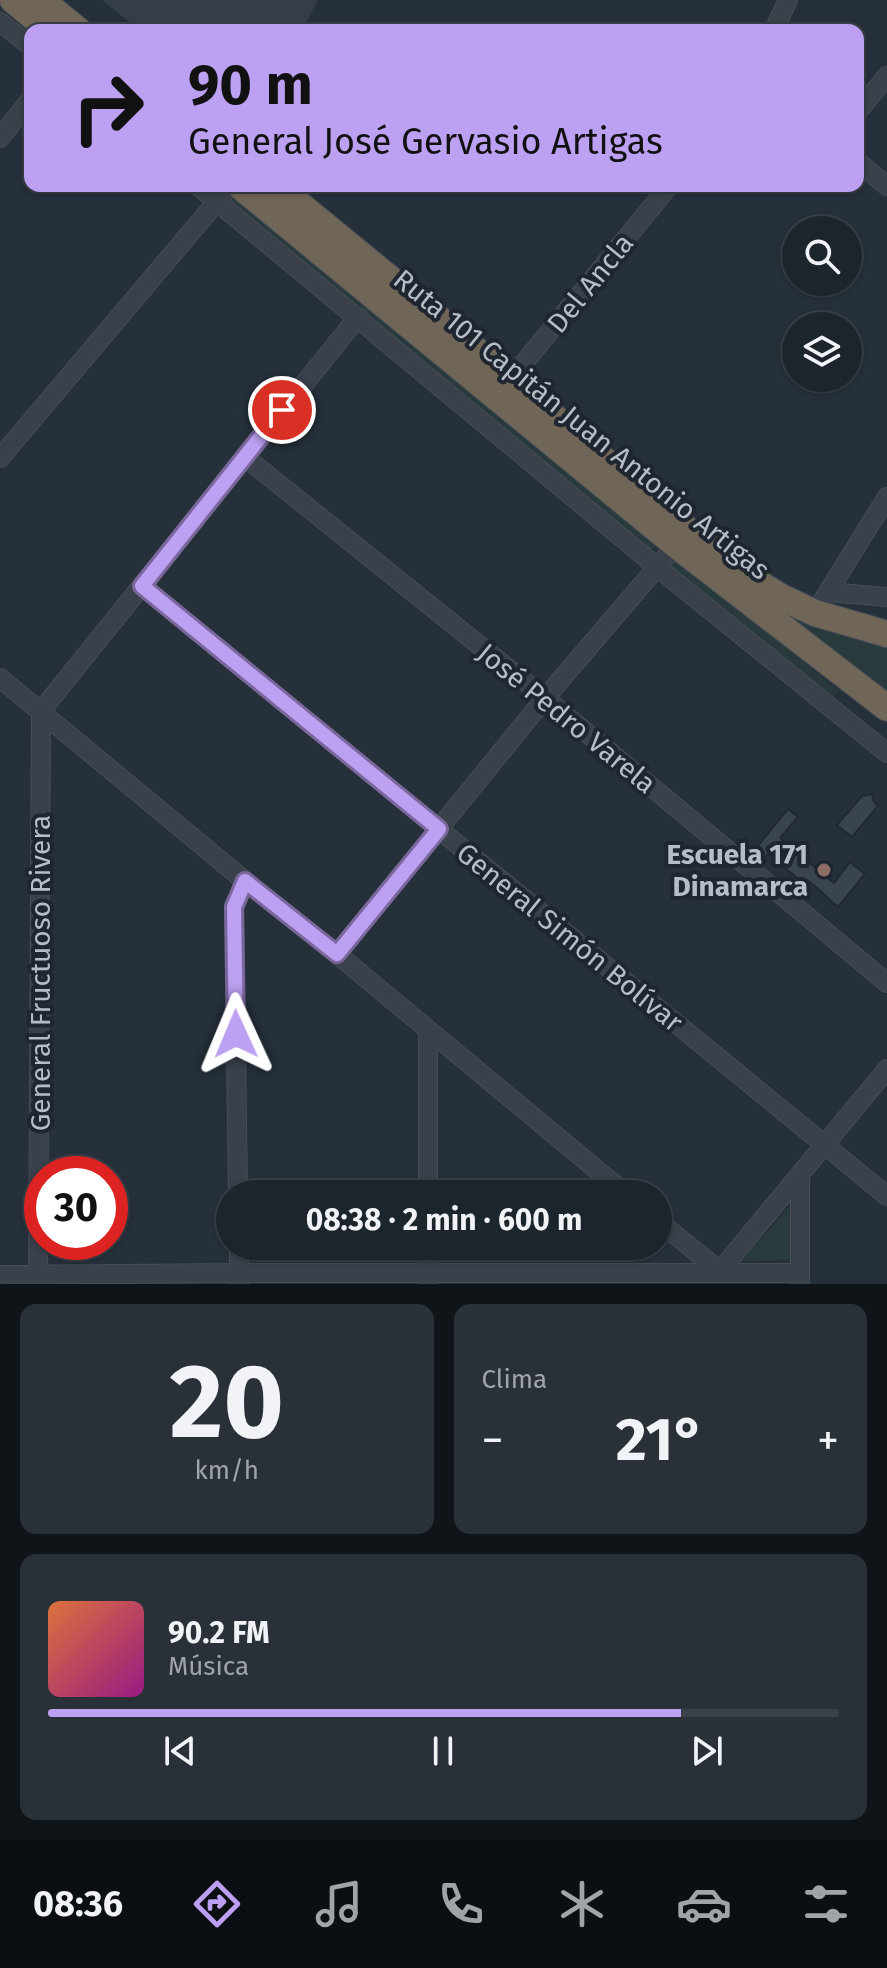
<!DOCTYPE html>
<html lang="es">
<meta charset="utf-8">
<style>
:root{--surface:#1c242c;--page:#293038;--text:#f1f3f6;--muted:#a0a4a9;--line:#3a4148;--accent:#bca0f2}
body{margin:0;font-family:"Fira Sans",sans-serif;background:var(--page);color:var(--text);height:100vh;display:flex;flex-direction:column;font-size:30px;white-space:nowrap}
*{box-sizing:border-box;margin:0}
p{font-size:26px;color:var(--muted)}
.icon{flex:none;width:44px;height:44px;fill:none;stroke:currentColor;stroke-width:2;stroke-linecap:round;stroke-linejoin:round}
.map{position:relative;height:1284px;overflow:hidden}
.panel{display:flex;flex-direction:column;gap:20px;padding:20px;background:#0f1418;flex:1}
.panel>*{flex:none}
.guide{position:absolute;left:24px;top:24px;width:840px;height:168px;border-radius:16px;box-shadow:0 2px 6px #0004,0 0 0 2px var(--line);background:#bca0f2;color:#111;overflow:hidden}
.tools{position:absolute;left:782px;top:216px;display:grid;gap:16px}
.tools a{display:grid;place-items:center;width:80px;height:80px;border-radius:50%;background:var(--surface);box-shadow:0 2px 6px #0004,0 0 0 2px var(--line);font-size:40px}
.speed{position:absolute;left:24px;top:1156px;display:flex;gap:16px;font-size:40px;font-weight:700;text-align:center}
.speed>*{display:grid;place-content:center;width:104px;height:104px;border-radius:50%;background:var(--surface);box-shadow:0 2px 6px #0004,0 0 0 2px var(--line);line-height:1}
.speed .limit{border:12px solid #d22;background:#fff;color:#111}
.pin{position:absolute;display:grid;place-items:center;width:68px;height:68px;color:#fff;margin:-34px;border:4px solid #fff;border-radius:50%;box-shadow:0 2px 8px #0007}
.me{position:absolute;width:88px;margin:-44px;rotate:359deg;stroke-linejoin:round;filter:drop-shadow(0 0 6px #0008)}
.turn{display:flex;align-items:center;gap:28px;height:168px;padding:0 32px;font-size:36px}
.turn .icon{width:104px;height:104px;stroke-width:2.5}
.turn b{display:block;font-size:56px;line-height:68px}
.big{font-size:60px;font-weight:700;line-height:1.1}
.panel .card{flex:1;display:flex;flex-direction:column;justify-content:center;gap:12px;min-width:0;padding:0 28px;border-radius:16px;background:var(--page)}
.panel .dial{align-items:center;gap:0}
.dial b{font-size:104px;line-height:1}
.song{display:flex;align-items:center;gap:24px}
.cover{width:96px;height:96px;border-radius:12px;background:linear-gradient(135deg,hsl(20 70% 55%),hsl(310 70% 35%))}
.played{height:8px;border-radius:4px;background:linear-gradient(90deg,var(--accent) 80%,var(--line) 80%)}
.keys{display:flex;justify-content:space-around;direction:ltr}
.heat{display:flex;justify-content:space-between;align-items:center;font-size:44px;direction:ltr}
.panel .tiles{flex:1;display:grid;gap:20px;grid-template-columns:1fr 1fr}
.card:last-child{grid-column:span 2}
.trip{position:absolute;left:216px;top:1180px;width:456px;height:80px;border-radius:40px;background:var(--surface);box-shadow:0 2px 6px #0004,0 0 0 2px var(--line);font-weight:700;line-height:80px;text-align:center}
.menu{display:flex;height:128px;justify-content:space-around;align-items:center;background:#0b0e12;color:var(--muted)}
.menu .icon{width:56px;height:56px}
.menu .current{color:var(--accent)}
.menu b{font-size:36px;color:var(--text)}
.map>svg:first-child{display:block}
.airport{fill:#343d48}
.green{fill:#283a3c}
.building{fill:#394450;stroke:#212832;stroke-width:2}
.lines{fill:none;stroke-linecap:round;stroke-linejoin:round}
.minor-casing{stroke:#464d57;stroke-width:20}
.highway-casing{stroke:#454c56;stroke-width:28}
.minor{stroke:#3a414b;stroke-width:18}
.highway{stroke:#706658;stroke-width:26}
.route-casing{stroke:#7a689d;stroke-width:20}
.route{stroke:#bca0f2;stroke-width:14}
.education-dot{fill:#8d6e63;stroke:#1f2630;stroke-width:3}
.labels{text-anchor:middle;stroke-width:8;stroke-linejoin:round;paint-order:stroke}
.street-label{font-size:28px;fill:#b6bdc6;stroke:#1f2630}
.poi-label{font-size:28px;font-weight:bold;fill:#b6bdc6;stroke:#1f2630;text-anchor:end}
</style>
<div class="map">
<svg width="887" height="1284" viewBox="0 0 887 1284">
<rect width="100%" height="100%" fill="#26303b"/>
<!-- airport -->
<path class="airport" d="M102,0H318L302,30H139Z"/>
<!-- green -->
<path class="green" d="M232,193L658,543L651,550L225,201Z
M675,558L839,691L834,697L668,565Z
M775,604L887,642V692Z
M794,1201L792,1260L741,1261Z"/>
<!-- building -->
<path class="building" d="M872,794L874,802L878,806L852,837L837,825L863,795L865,796Z
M788,809L798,817L780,838L834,883L850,862L865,874L838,907L810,882L807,886L768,854L761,861L752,853Z"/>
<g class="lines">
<!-- minor casing -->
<g class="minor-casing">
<path id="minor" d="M0,22L30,46
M774,30L788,0
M858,111L887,76
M0,138L30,100
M858,162L887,186
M198,186L657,567L887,753
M510,380L669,186
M245,457L545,698L887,983
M0,458L230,186
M142,586L887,1196
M828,592L887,597
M815,613L887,497
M0,678L245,881L337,954L626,1194
M337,954L545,698L676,545
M428,1030V1194
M800,1174V1284
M238,1194L234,907L245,881
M658,1221L720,1271
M239,1246V1284
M720,1271L887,1069
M0,1275L239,1273H800
M428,1281V1246
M38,1284L41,711L358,317"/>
</g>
<!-- highway casing -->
<g class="highway-casing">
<path id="highway" d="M13,0L49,30
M41,0L78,30
M240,186L676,545L887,708
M277,186L461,337L672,518L744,574L781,597L815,613L887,634"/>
</g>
<!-- minor -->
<use href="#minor" class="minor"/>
<!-- highway -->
<use href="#highway" class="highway"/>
</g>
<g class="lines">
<!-- route casing -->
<g class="route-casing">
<path id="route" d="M236,1034L234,907L245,881L337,954L439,829L142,586L282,410"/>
</g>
<!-- route -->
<use href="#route" class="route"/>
</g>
<!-- markers -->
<circle class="education-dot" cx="824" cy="870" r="8"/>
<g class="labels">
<!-- street labels -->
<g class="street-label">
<text transform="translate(590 283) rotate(-51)" y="10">Del Ancla</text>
<text transform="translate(582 424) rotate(39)" y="10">Ruta 101 Capitán Juan Antonio Artigas</text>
<text transform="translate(567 718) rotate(39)" y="10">José Pedro Varela</text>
<text transform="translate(570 937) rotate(39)" y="10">General Simón Bolívar</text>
<text transform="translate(40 973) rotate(-90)" y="10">General Fructuoso Rivera</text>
</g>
<!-- poi labels -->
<g class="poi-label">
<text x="808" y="864">Escuela 171<tspan x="808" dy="32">Dinamarca</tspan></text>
</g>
</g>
</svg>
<div class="tools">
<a><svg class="icon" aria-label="search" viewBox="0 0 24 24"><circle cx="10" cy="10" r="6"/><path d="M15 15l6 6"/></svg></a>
<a><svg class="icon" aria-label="layers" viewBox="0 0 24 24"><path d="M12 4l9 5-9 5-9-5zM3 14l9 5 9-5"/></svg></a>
</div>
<div class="speed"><div class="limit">30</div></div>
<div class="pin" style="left:282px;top:410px;background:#d93025"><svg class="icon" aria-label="arrive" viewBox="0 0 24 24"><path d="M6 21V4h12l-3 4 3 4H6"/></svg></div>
<svg class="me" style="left:236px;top:1034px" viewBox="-20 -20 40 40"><path d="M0-17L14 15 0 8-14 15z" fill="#bca0f2" stroke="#fff" stroke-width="4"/></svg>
<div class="trip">08:38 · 2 min · 600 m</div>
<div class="guide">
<div class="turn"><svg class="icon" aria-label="right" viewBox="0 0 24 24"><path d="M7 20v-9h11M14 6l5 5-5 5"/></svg><div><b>90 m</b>General José Gervasio Artigas</div></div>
</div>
</div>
<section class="panel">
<div class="tiles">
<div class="card dial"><b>20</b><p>km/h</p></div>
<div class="card"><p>Clima</p>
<div class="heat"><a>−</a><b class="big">21°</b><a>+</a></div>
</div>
<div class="card">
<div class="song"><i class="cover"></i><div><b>90.2 FM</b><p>Música</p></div></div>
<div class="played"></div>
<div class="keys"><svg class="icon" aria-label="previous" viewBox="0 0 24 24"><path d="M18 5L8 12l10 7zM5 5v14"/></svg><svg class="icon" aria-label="pause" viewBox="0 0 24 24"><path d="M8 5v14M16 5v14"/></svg><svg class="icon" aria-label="next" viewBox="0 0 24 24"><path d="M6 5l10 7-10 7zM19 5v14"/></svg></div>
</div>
</div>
</section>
<nav class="menu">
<b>08:36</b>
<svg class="icon current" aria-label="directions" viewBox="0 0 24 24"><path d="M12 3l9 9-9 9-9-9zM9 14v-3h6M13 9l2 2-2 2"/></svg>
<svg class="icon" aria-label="music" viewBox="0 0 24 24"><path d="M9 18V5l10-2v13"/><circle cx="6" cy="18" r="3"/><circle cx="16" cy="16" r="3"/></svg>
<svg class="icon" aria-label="phone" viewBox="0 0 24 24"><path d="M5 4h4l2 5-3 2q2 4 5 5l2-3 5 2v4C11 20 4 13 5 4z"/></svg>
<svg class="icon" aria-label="climate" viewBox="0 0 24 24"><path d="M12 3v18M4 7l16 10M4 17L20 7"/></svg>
<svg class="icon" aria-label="car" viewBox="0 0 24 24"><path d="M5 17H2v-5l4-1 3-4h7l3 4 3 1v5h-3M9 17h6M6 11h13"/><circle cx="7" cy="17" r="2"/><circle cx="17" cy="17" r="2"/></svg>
<svg class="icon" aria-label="filters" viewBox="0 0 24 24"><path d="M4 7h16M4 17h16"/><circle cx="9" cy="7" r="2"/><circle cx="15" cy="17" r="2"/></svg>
</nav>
